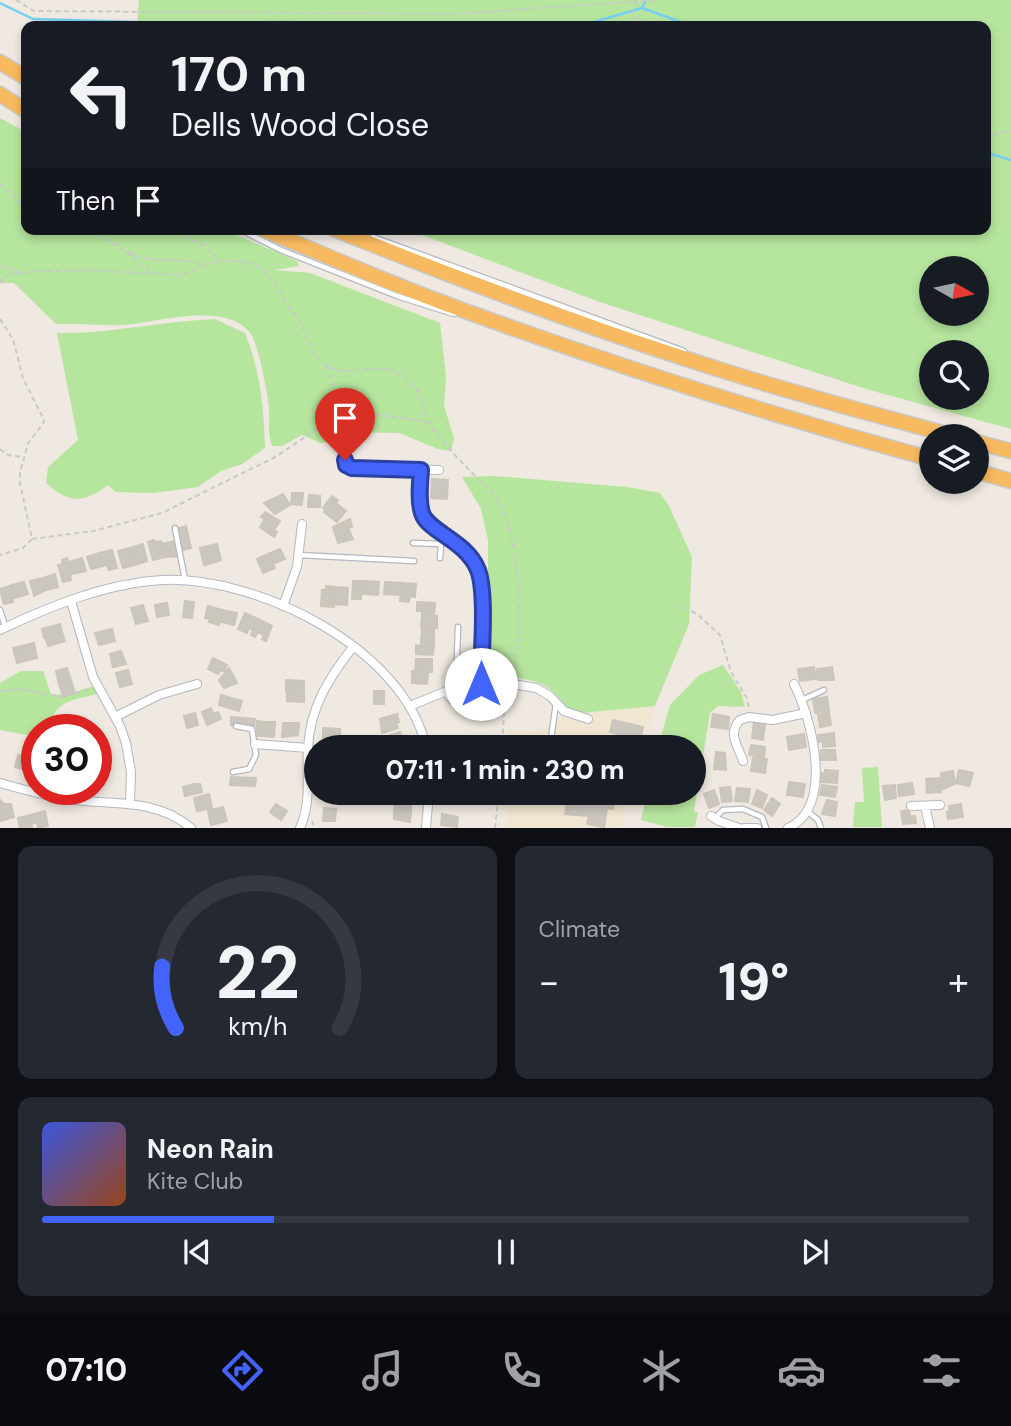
<!DOCTYPE html>
<meta charset="utf-8">
<style>
:root{--surface:#171b24;--page:#242831;--text:#f1f3f6;--muted:#9ea1a6;--line:#363941;--accent:#4264fb}
body{margin:0;font-family:"DM Sans",sans-serif;background:var(--page);color:var(--text);height:100vh;display:flex;flex-direction:column;font-size:26px;white-space:nowrap}
*{box-sizing:border-box;margin:0}
p{font-size:23px;color:var(--muted)}
.icon{flex:none;width:38px;height:38px;fill:none;stroke:currentColor;stroke-width:2;stroke-linecap:round;stroke-linejoin:round}
.map{position:relative;height:828px;overflow:hidden}
.panel{display:flex;flex-direction:column;gap:18px;padding:18px;background:#0d0f14;flex:1}
.panel>*{flex:none}
.hud{position:absolute;left:21px;top:21px;width:970px;height:214px;border-radius:14px;box-shadow:0 4px 10px #0003;background:#171b24;color:var(--text);overflow:hidden}
.needle{width:46px;rotate:99deg}
.controls{position:absolute;left:919px;top:256px;display:grid;gap:14px}
.controls a{display:grid;place-items:center;width:70px;height:70px;border-radius:50%;background:var(--surface);box-shadow:0 4px 10px #0003;font-size:35px}
.speed{position:absolute;left:21px;top:714px;display:flex;gap:14px;font-size:35px;font-weight:700;text-align:center}
.speed>*{display:grid;place-content:center;width:91px;height:91px;border-radius:50%;background:var(--surface);box-shadow:0 4px 10px #0003;line-height:1}
.speed .limit{border:10px solid #d22;background:#fff;color:#111}
.pin{position:absolute;display:grid;place-items:center;width:60px;height:60px;color:#fff;margin:-72px -30px;border-radius:50% 50% 50% 0;rotate:-45deg;box-shadow:0 0 7px #0007}
.pin .icon{rotate:45deg}
.me{position:absolute;width:77px;margin:-38px;rotate:0deg;stroke-linejoin:round;filter:drop-shadow(0 0 5px #0008)}
.turn{display:flex;align-items:center;gap:24px;height:147px;padding:0 35px;font-size:32px}
.turn .icon{width:91px;height:91px;stroke-width:2.5}
.turn b{display:block;font-size:49px;line-height:60px}
.then{display:flex;align-items:center;height:66px;padding:0 35px;background:#0003;gap:14px;font-size:26px}
.big{font-size:52px;font-weight:800;line-height:1.1}
.panel .card{flex:1;display:flex;flex-direction:column;justify-content:center;gap:10px;min-width:0;padding:0 24px;border-radius:14px;background:var(--page)}
.panel .dial{align-items:center;gap:0}
.dial svg{height:182px;overflow:visible;fill:none;stroke:var(--line);stroke-width:7;stroke-linecap:round;text-anchor:middle}
.dial text{fill:var(--text);stroke:none}
.song{display:flex;align-items:center;gap:21px}
.cover{width:84px;height:84px;border-radius:10px;background:linear-gradient(135deg,hsl(230 70% 55%),hsl(20 70% 35%))}
.played{height:7px;border-radius:4px;background:linear-gradient(90deg,var(--accent) 25%,var(--line) 25%)}
.keys{display:flex;justify-content:space-around;direction:ltr}
.heat{display:flex;justify-content:space-between;align-items:center;font-size:38px;direction:ltr}
.panel .tiles{flex:1;display:grid;gap:18px;grid-template-columns:1fr 1fr}
.card:last-child{grid-column:span 2}
.trip{position:absolute;left:304px;top:735px;width:402px;height:70px;border-radius:35px;background:var(--surface);box-shadow:0 4px 10px #0003;font-weight:800;line-height:70px;text-align:center}
.menu{display:flex;height:112px;justify-content:space-around;align-items:center;background:#090b0e;color:var(--muted)}
.menu .icon{width:49px;height:49px}
.menu .on{color:var(--accent)}
.menu b{font-size:32px;color:var(--text)}
.map>svg:first-child{display:block}
.education{fill:#f0e6d1}
.green{fill:#b6e59e;fill-rule:evenodd}
.lines{fill:none;stroke-linecap:round;stroke-linejoin:round}
.stream{stroke:#75cff0;stroke-width:2.5}
.building{fill:#cbc7bf;stroke:#cbc5ba;stroke-width:2}
.service-casing{stroke:#b4b7c1;stroke-width:7}
.minor-casing{stroke:#b4b7c1;stroke-width:10}
.trunk-casing{stroke:#c9c9c9;stroke-width:17}
.path{stroke:#c9c9c9;stroke-width:2;stroke-dasharray:5 3.5;stroke-linecap:butt}
.service{stroke:#fff;stroke-width:4.5}
.minor{stroke:#fff;stroke-width:8}
.trunk{stroke:#f8ba60;stroke-width:14}
.route-casing{stroke:#2b41a3;stroke-width:18}
.route{stroke:#4264fb;stroke-width:12}
</style>
<div class="map">
<svg width="1011" height="828" viewBox="0 0 1011 828">
<rect width="100%" height="100%" fill="#efe9e1"/>
<!-- education -->
<path class="education" d="M655,706L644,747H507V729L535,731L570,714Z
M506,793H631L621,827L506,828Z"/>
<!-- green -->
<path class="green" d="M139,0H1011V429L866,389L597,301L406,229H985V26H137ZM931,268H976V313H931ZM931,352H976V397H931Z
M0,118L26,132V229H223L297,261L299,266L275,270L310,273L440,323L446,376L444,406L454,438L451,451L438,449L399,433L340,432L339,439L321,443L302,435L282,446H272C267,431 270,424 269,409C268,395 259,348 252,336C230,300 160,322 125,325C102,326 79,323 56,324L14,283H0Z
M215,319L245,333C260,370 264,408 265,448L242,464L221,471L198,487L153,493L115,492L108,485C84,504 68,503 46,483L48,467L78,440L57,333C111,334 162,321 215,319Z
M495,476L627,487L660,493L669,506L692,557L689,624L655,706L570,714C550,677 526,678 488,677V540L481,509L462,477Z
M723,665L741,692L745,707L718,706L710,713L694,811L698,812L695,827H667L641,820L647,793H695V747H658L670,705L699,675Z
M21,671H43L51,694L65,695L93,686L97,694C71,701 54,700 49,730H37V737L0,730V683Z
M878,767L882,827H853L855,802H864L862,768Z"/>
<g class="lines">
<!-- stream -->
<path class="stream" d="M0,3L33,19L170,23L289,22L340,26
M642,8L646,0
M580,26L642,8L692,26
M985,152L1011,160"/>
</g>
<!-- building -->
<path class="building" d="M432,479L448,480L447,499L431,498Z
M292,493H303L302,505L291,504Z
M283,494L290,505L275,514L264,503Z
M309,495L320,496V507H308Z
M332,496L338,500L336,503L346,511L337,522L324,512L326,510L323,508Z
M265,512L280,521L274,530L277,532L274,537L260,527L265,519L261,517Z
M350,519L352,527L348,528L353,539L338,543L333,527Z
M186,526L191,548L182,550L177,529Z
M154,540V542L161,541L165,557L153,560L148,542Z
M174,541L178,556L165,557L162,544Z
M143,544L147,561L135,565L130,548Z
M217,544L221,560L212,563L208,546Z
M208,546L212,563L204,565L200,548Z
M130,548L135,565L123,568L118,551Z
M280,549L285,559L273,564L268,554Z
M112,550L117,568L109,570L107,565L103,566L99,553Z
M99,553L103,566L91,569L87,557Z
M268,554L275,568L263,573L257,559Z
M67,558L72,574L70,575L71,580L63,582L58,565L63,564L62,560Z
M82,558L86,571L72,574L69,562Z
M55,574L58,587L46,590L43,578Z
M43,578L46,590L34,596L30,581Z
M353,581H366L365,594H361V599H352Z
M366,581L379,582L378,595L365,594Z
M24,582L28,594L15,598L12,585Z
M385,582L402,583L401,595L384,594Z
M402,583L416,584L415,597L410,596L409,602L400,601Z
M12,585L15,598L12,599L13,602L4,604L0,589Z
M326,586L335,587L334,607L321,606L322,590H326Z
M335,587L348,588L347,605L334,604Z
M185,601L194,602L192,618L183,617Z
M417,602L435,603L434,616L422,615V611H417Z
M167,603L169,615L157,617L155,605Z
M143,605L148,621L136,624L131,608Z
M208,606L222,610L219,625L209,622L210,619L205,618Z
M222,610L237,613L234,625L219,621Z
M245,613L258,619L253,630L249,628L247,633L238,629Z
M422,615L437,616V628H421Z
M258,619L272,626L266,641L262,639L264,635L258,632L255,637L251,635Z
M60,624L62,632L44,638L42,629Z
M112,629L115,641L99,645L95,633Z
M422,630H434V643L421,642Z
M62,632L65,641L48,646L45,637Z
M421,642L434,643L433,655L416,654V645L421,646Z
M34,643L37,658L25,661L22,646Z
M22,646L25,661L17,663L13,648Z
M121,651L126,664L113,667L110,654Z
M213,658L227,665L224,671L220,670L218,674L208,669Z
M416,659H432V672L415,671Z
M814,667L816,679L800,681L798,669Z
M832,667L834,680H818L817,669Z
M67,668L71,680L59,684L56,671Z
M229,668L237,683L224,688L219,680Z
M128,670L132,684L120,687L116,673Z
M412,671L428,672L427,684L412,683Z
M71,680L75,693L63,697L59,684Z
M286,680L304,681V693L286,692Z
M374,691H384V704H374Z
M287,692L304,693V702L287,701Z
M486,692L487,700L456,702V694Z
M221,695L242,701L239,711L219,705Z
M827,697L829,711L815,713L813,699Z
M211,708L213,714L218,712L221,719L207,725L202,712Z
M195,713L198,725L187,728L184,716Z
M829,713L831,725L820,727L818,715Z
M397,714L399,722L396,723L398,728L382,733L380,719Z
M713,714L729,717L728,729L711,727Z
M231,717L255,719L254,727L231,725Z
M613,720L643,727L640,740L610,732Z
M257,721L266,722L265,736H256Z
M266,722H275L274,737L265,736Z
M754,722L765,724L763,740L752,738Z
M283,723H299L298,735L282,737Z
M323,728L340,729V738L323,737Z
M400,732L403,742L390,745L388,736Z
M834,733L835,746L823,747V741L819,742L818,735Z
M804,734L806,747L789,750L787,737Z
M323,737L340,738L339,747L322,746Z
M751,745L765,747L764,757L749,755Z
M821,750H835L836,760H821Z
M716,752L725,753L726,770L714,769Z
M18,755L28,758L26,770L15,767Z
M753,757L767,759L765,773L751,771Z
M825,770L838,771L837,783L821,782L822,773H825Z
M959,770L973,773L969,786L956,783Z
M953,771L955,784L943,789L941,773Z
M231,777L256,778L255,786L230,785Z
M940,778L941,792L927,793L926,779Z
M789,782L805,784L803,797L787,795Z
M912,783L914,794L899,796L898,785Z
M194,784H200L202,792L185,796L183,787Z
M822,785L837,787L835,797L820,795Z
M895,785L896,798L885,800L883,786Z
M730,787L732,801L722,802L720,788Z
M737,788L750,789L748,802L735,801Z
M714,790L719,804L709,808L704,794Z
M757,790L767,795L762,808L752,804Z
M565,793H616L613,809L607,808L604,827L587,824L589,816L565,814L569,795Z
M209,794L212,808L197,811L194,798Z
M772,798L780,804L772,816L764,810Z
M0,800L4,804H11L14,817L1,821Z
M827,800L837,802L835,816L822,814Z
M395,803L411,804V813L394,812Z
M276,804L287,811L281,820L270,812Z
M961,804L963,817L948,819L947,812L950,811L949,806Z
M223,807L227,821L211,825L208,811Z
M324,808L336,809L335,821H323Z
M909,810L910,817L915,816L916,823L903,824L901,811Z
M45,811L48,826L38,828L37,822L33,823L31,815Z
M394,812L411,813L410,822L394,819Z
M442,814L458,817L457,827L441,825Z
M31,815L32,828H20L18,818Z"/>
<g class="lines">
<!-- service casing -->
<g class="service-casing">
<path id="service" d="M239,229L281,250L397,296L454,314
M373,237L684,351
M175,528L185,580
M413,543L441,544L449,538
M299,555L414,561
M440,558L441,544
M0,610L5,626
M456,686L458,627
M444,692C454,709 467,707 486,705
M802,700L824,690
M551,739L556,703
M560,744H571L587,747
M534,747C542,736 553,736 562,747
M233,772L249,769L256,755L252,729L236,726
M807,811L818,820L821,828
M715,818L723,810L743,809L762,817L766,828"/>
</g>
<!-- minor casing -->
<g class="minor-casing">
<path id="minor" d="M346,434L345,463L348,467L439,470
M421,470C420,483 418,500 422,513C427,532 466,540 478,570C487,594 481,656 481,684
M71,601L93,677L120,726L126,743L131,772L130,803
M283,606L297,567L302,524
M0,630C50,606 107,583 163,580C257,576 404,648 426,747
M410,706L456,687L513,684L536,688L550,696L564,711L588,719
M115,717L159,695L197,684
M255,744L308,748
M743,761C738,745 727,734 740,720L749,717L773,720L806,713
M0,783C25,790 50,797 75,800C116,805 158,799 191,828
M911,806L940,805
M925,806L930,828
M711,816L719,821L739,828
M300,828C312,801 306,776 308,748C310,707 329,678 353,647
M426,828L429,793
M744,828H757
M788,828C835,807 812,719 794,684"/>
</g>
<!-- trunk casing -->
<g class="trunk-casing">
<path id="trunk" d="M0,62L26,78
M0,94L26,111
M263,229C338,261 413,293 490,320C635,372 782,418 931,459
M334,229C460,280 588,328 718,369C795,394 874,414 953,436
M976,442L1011,451
M976,471L1011,481"/>
</g>
<!-- path -->
<path class="path" d="M16,0L34,11L452,14L657,0
M636,2L632,17L660,26
M985,136L1011,131
M0,183L26,208
M73,229C83,232 95,234 105,239C118,245 129,254 144,258C165,263 184,258 205,264
M169,229L202,245L221,261
M96,235L106,229
M126,252L151,272
M0,266L19,272
M0,283L6,276L11,274L41,271L88,270L178,275C193,273 204,263 218,262C262,258 268,270 287,304C292,312 299,318 302,326C309,343 310,353 326,365C346,380 378,359 403,376C430,394 417,409 433,429C445,446 461,461 475,476C483,484 491,490 497,499C523,541 521,629 514,676
M0,319L13,339L23,378L44,420L43,424L28,443L20,473V483L32,539L23,548L0,555
M326,366C331,376 334,394 340,403C349,416 408,416 427,423
M0,449L8,455L22,457
M32,539L93,531L162,513L277,456L314,431L340,403
M684,607L698,615L720,635L731,672L747,698L749,709
M0,691L21,689L59,697L91,689
M500,695L504,712L502,747
M312,821L315,828
M495,828L499,793"/>
<!-- service -->
<use href="#service" class="service"/>
<!-- minor -->
<use href="#minor" class="minor"/>
<!-- trunk -->
<use href="#trunk" class="trunk"/>
</g>
<g class="lines">
<!-- route casing -->
<g class="route-casing">
<path id="route" d="M345,460L346,465L352,468L421,470C420,483 418,500 422,513C428,532 466,540 478,570C487,594 481,656 481,684"/>
</g>
<!-- route -->
<use href="#route" class="route"/>
</g>
</svg>
<div class="controls">
<a><svg class="needle" viewBox="-14 -14 28 28"><path d="M0-13l5 13h-10z" fill="#e53935"/><path d="M0 13l5-13h-10z" fill="#9ea1a6"/></svg></a>
<a><svg class="icon" aria-label="search" viewBox="0 0 24 24"><circle cx="10" cy="10" r="6"/><path d="M15 15l6 6"/></svg></a>
<a><svg class="icon" aria-label="layers" viewBox="0 0 24 24"><path d="M12 4l9 5-9 5-9-5zM3 14l9 5 9-5"/></svg></a>
</div>
<div class="speed"><div class="limit">30</div></div>
<div class="pin" style="left:345px;top:460px;background:#d93025"><svg class="icon" aria-label="arrive" viewBox="0 0 24 24"><path d="M6 21V4h12l-3 4 3 4H6"/></svg></div>
<svg class="me" style="left:481px;top:684px" viewBox="-20 -20 40 40"><circle r="19" fill="#fff"/><path d="M0-13L10 11 0 6-10 11z" fill="#4264fb"/></svg>
<div class="trip">07:11 · 1 min · 230 m</div>
<div class="hud">
<div class="turn"><svg class="icon" aria-label="left" viewBox="0 0 24 24"><path d="M17 20v-9H6M10 6l-5 5 5 5"/></svg><div><b>170 m</b>Dells Wood Close</div></div>
<div class="then">Then<svg class="icon" aria-label="arrive" viewBox="0 0 24 24"><path d="M6 21V4h12l-3 4 3 4H6"/></svg></div>
</div>
</div>
<section class="panel">
<div class="tiles">
<div class="card dial"><svg viewBox="0 0 100 80">
<path d="M14 69A42 42 0 1 1 86 69"/>
<path d="M14 69A42 42 0 0 1 8 42" stroke="#4264fb"/>
<text x="50" y="56" font-size="32" font-weight="700">22</text>
<text x="50" y="72" font-size="11">km/h</text>
</svg></div>
<div class="card"><p>Climate</p>
<div class="heat"><a>−</a><b class="big">19°</b><a>+</a></div>
</div>
<div class="card">
<div class="song"><i class="cover"></i><div><b>Neon Rain</b><p>Kite Club</p></div></div>
<div class="played"></div>
<div class="keys"><svg class="icon" aria-label="previous" viewBox="0 0 24 24"><path d="M18 5L8 12l10 7zM5 5v14"/></svg><svg class="icon" aria-label="pause" viewBox="0 0 24 24"><path d="M8 5v14M16 5v14"/></svg><svg class="icon" aria-label="next" viewBox="0 0 24 24"><path d="M6 5l10 7-10 7zM19 5v14"/></svg></div>
</div>
</div>
</section>
<nav class="menu">
<b>07:10</b>
<svg class="icon on" aria-label="directions" viewBox="0 0 24 24"><path d="M12 3l9 9-9 9-9-9zM9 14v-3h6M13 9l2 2-2 2"/></svg>
<svg class="icon" aria-label="music" viewBox="0 0 24 24"><path d="M9 18V5l10-2v13"/><circle cx="6" cy="18" r="3"/><circle cx="16" cy="16" r="3"/></svg>
<svg class="icon" aria-label="phone" viewBox="0 0 24 24"><path d="M5 4h4l2 5-3 2q2 4 5 5l2-3 5 2v4C11 20 4 13 5 4z"/></svg>
<svg class="icon" aria-label="climate" viewBox="0 0 24 24"><path d="M12 3v18M4 7l16 10M4 17L20 7"/></svg>
<svg class="icon" aria-label="car" viewBox="0 0 24 24"><path d="M5 17H2v-5l4-1 3-4h7l3 4 3 1v5h-3M9 17h6M6 11h13"/><circle cx="7" cy="17" r="2"/><circle cx="17" cy="17" r="2"/></svg>
<svg class="icon" aria-label="filters" viewBox="0 0 24 24"><path d="M4 7h16M4 17h16"/><circle cx="9" cy="7" r="2"/><circle cx="15" cy="17" r="2"/></svg>
</nav>
